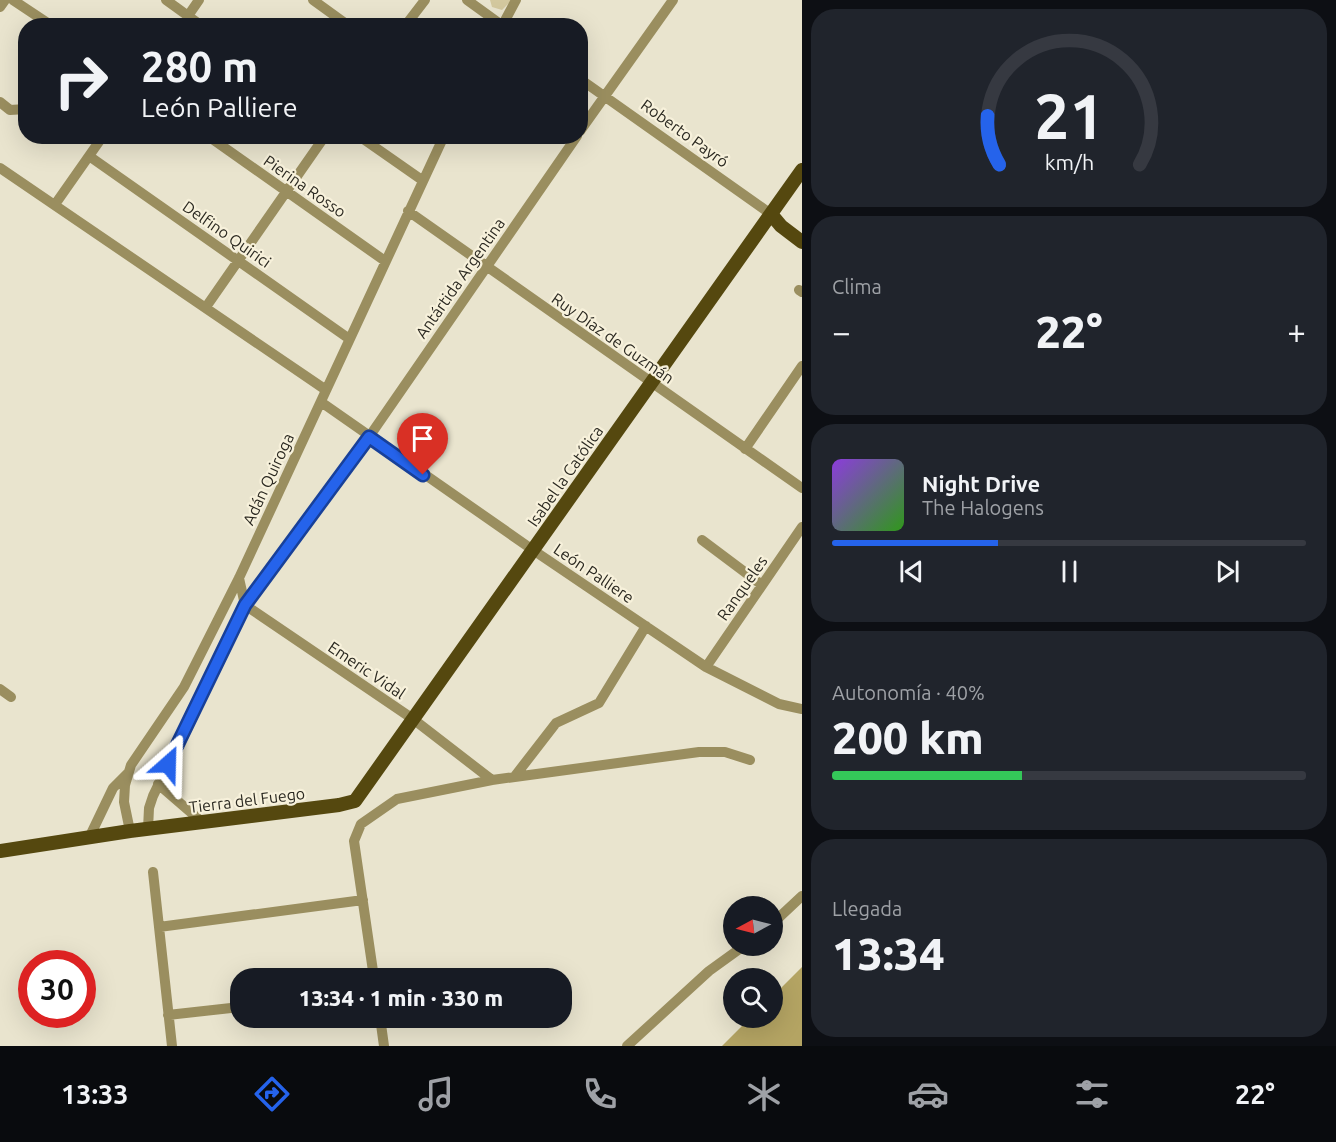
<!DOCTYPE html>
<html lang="es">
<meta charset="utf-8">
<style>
:root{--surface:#171b24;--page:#20242c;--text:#f1f3f6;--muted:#9ea1a6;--line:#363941;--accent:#2563eb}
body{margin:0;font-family:Ubuntu,sans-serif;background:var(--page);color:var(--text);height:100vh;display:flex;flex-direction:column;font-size:22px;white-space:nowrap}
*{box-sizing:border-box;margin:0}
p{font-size:20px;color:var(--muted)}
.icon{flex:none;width:33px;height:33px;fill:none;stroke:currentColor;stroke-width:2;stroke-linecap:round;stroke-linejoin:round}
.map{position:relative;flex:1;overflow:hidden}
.sheet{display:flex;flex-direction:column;gap:9px;padding:9px;background:#0d0f14;width:534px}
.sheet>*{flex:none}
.top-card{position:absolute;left:18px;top:18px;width:570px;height:126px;border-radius:24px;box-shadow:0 6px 24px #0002;background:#171b24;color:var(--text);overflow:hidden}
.needle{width:39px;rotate:263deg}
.controls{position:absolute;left:723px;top:896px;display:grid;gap:12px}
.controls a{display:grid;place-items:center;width:60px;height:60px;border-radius:50%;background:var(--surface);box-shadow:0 6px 24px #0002;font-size:30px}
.speed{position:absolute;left:18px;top:950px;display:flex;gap:12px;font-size:30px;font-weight:700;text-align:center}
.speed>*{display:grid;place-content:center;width:78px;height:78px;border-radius:50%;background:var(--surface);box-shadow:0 6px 24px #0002;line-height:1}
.speed .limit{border:9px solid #d22;background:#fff;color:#111}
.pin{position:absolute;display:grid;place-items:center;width:51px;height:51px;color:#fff;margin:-62px -26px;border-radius:50% 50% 50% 0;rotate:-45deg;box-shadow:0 0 6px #0007}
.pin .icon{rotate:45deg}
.me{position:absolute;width:66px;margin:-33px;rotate:25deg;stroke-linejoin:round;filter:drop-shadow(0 0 4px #0008)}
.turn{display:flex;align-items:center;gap:21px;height:126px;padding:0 24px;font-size:27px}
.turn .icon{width:78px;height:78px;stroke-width:2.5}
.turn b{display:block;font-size:42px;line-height:51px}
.big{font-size:45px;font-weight:800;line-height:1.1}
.sheet .tile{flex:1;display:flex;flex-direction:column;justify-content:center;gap:9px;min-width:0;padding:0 21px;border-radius:24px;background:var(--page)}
.sheet .dial{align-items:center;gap:0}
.dial svg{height:156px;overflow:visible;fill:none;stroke:var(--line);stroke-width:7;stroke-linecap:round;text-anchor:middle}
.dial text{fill:var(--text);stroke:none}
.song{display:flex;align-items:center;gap:18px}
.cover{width:72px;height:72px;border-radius:9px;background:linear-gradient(135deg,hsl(270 70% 55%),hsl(110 70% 35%))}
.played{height:6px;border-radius:3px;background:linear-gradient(90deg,var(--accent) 35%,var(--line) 35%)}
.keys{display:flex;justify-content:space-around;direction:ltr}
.heat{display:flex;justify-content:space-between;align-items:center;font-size:33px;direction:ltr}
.charge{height:9px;border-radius:4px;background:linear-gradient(90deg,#34c759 40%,var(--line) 0)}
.trip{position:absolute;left:230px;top:968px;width:342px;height:60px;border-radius:24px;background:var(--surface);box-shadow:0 6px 24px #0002;font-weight:800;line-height:60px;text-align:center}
.tab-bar{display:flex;height:96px;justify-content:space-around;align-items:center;background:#090b0e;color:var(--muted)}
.tab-bar .icon{width:42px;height:42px}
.tab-bar .on{color:var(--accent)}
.tab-bar b{font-size:27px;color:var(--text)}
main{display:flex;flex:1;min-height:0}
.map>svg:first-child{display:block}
.green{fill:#d3c89e}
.water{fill:#b4a463}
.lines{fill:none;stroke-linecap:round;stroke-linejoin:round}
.minor{stroke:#9a8e5f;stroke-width:10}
.major{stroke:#55480f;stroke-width:14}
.route-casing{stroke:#184099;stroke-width:15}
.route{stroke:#2563eb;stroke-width:10}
.labels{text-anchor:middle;stroke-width:4.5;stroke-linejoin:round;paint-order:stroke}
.street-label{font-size:16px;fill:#2b2921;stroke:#f7f1db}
</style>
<main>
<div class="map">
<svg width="802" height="1046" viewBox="0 0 802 1046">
<rect width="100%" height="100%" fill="#e9e4ce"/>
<!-- green -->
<path class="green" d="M490,0H512L502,10L492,7Z"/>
<!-- water -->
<path class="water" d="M802,967V1046H722L751,1017H772L773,996Z"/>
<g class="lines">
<!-- minor -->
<path class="minor" d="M13,0L52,26
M166,0L202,26
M313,0L349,26
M467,0L503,26
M0,7L5,0
M181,26L199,0
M405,26L425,0
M502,26L516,0
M580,79L771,214
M0,102L10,110L26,109
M580,131L673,0
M208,136L385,261
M359,136L422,180
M89,156L348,338
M0,168L326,390
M56,203L103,136
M408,211L802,488
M799,290L802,292
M206,307L325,136
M321,402L533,550L706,667L779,704L802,709
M745,449L802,366
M702,540L762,585
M239,578L245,605L413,719L492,780
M706,667L802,527
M0,689L11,697
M515,776L556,723L599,703L646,626
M158,784L202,822
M148,829L149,808L153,796L245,605L369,437L577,136
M130,831L124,802L125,785L131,765L184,687L239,578L444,136
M89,838L113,788L128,773
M153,872L172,1046
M772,924L802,896
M159,927L363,900
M374,978L354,841L361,824L397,799L492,780L699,752H725L750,760
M168,1015L240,1007
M380,1017L384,1046
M627,1046L709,971L745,945"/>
<!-- major -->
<path class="major" d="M771,214L781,226L802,242
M0,851L130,831L339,805L355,801L802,170"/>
</g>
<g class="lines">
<!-- route casing -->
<g class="route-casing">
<path id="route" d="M168,764L245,605L369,437L423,475"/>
</g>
<!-- route -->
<use href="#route" class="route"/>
</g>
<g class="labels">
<!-- street labels -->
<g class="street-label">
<text transform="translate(685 133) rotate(36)" y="6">Roberto Payró</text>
<text transform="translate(305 186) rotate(35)" y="6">Pierina Rosso</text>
<text transform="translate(227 234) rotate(35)" y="6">Delfino Quirici</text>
<text transform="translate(460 278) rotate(-55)" y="6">Antártida Argentina</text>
<text transform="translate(613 338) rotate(35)" y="6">Ruy Díaz de Guzmán</text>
<text transform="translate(565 476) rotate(-55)" y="6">Isabel la Católica</text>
<text transform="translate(268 479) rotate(-65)" y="6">Adán Quiroga</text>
<text transform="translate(594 573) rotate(34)" y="6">León Palliere</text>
<text transform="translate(742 588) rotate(-55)" y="6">Ranqueles</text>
<text transform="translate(367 670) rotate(34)" y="6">Emeric Vidal</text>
<text transform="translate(247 800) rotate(-7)" y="6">Tierra del Fuego</text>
</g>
</g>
</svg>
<div class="controls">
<a><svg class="needle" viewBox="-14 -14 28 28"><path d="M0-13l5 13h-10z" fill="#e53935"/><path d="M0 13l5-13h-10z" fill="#9ea1a6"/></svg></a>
<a><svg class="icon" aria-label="search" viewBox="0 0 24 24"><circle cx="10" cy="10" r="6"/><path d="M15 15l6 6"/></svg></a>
</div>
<div class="speed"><div class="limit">30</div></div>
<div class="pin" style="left:423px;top:475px;background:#d93025"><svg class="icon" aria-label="arrive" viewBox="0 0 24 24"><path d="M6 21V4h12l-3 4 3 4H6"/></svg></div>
<svg class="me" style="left:168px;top:764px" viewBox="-20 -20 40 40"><path d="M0-17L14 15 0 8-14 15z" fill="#2563eb" stroke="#fff" stroke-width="4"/></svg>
<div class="trip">13:34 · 1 min · 330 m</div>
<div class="top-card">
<div class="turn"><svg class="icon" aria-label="right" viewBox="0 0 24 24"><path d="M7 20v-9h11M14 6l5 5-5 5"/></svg><div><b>280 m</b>León Palliere</div></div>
</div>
</div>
<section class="sheet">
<div class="tile dial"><svg viewBox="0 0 100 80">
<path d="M14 69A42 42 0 1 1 86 69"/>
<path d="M14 69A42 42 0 0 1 8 44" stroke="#2563eb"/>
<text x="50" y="56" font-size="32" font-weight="700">21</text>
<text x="50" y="72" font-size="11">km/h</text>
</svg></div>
<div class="tile"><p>Clima</p>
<div class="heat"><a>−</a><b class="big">22°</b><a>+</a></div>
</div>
<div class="tile">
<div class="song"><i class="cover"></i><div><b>Night Drive</b><p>The Halogens</p></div></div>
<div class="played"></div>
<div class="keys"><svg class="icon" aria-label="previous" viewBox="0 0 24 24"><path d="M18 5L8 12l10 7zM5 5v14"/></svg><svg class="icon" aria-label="pause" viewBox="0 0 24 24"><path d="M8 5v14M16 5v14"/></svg><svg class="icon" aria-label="next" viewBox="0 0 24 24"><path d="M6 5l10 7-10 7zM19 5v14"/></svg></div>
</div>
<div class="tile"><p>Autonomía · 40%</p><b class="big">200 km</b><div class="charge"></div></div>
<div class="tile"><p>Llegada</p><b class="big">13:34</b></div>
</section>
</main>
<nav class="tab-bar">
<b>13:33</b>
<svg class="icon on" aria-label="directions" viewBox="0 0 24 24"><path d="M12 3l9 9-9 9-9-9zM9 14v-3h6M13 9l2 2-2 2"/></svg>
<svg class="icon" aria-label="music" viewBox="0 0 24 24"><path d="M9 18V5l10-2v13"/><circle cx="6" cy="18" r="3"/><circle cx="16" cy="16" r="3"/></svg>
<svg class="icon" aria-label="phone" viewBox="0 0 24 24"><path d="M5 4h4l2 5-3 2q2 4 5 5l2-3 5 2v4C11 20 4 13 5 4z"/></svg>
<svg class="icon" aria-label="climate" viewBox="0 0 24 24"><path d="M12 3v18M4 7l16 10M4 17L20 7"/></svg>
<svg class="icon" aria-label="car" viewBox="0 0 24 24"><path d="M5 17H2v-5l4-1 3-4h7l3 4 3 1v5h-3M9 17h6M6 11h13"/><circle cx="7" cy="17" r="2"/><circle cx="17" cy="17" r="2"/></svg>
<svg class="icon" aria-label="filters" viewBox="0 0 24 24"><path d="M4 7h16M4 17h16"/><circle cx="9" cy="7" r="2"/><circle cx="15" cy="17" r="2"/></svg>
<b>22°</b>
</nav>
